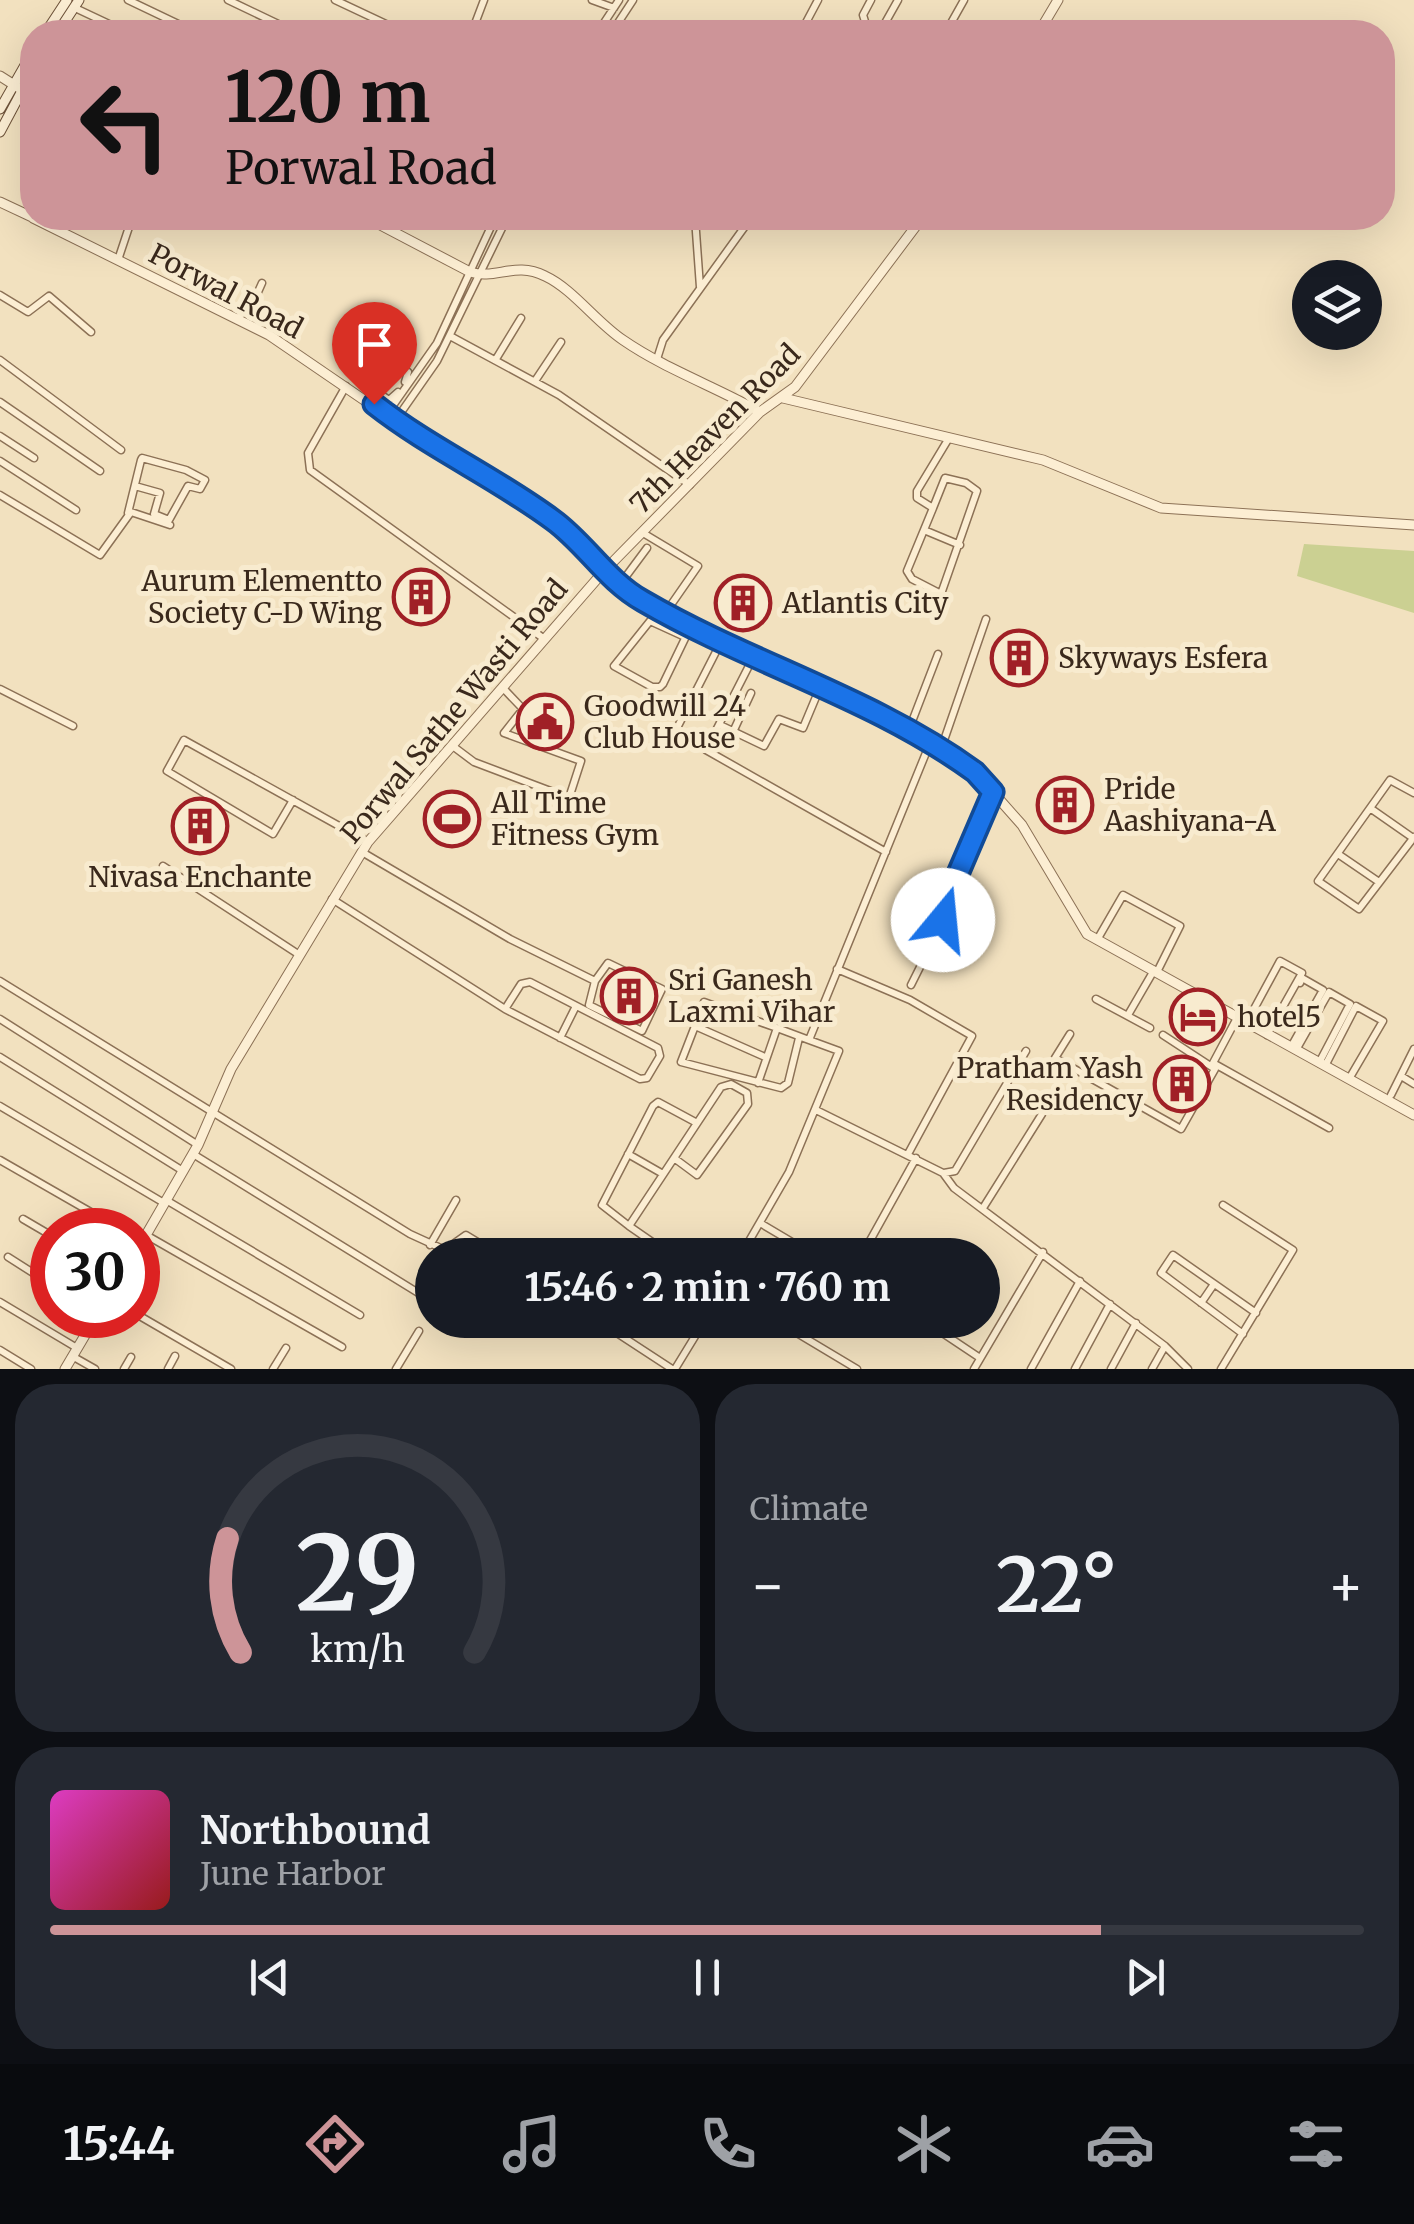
<!DOCTYPE html>
<meta charset="utf-8">
<style>
:root{--surface:#171b24;--page:#242831;--text:#f1f3f6;--muted:#9ea1a6;--line:#363941;--accent:#cd9498}
body{margin:0;font-family:Merriweather,serif;background:var(--page);color:var(--text);height:100vh;display:flex;flex-direction:column;font-size:38px;white-space:nowrap}
*{box-sizing:border-box;margin:0}
p{font-size:32px;color:var(--muted)}
.icon{flex:none;width:55px;height:55px;fill:none;stroke:currentColor;stroke-width:2;stroke-linecap:round;stroke-linejoin:round}
.map{position:relative;height:1369px;overflow:hidden}
.details{display:flex;flex-direction:column;gap:15px;padding:15px;background:#0d0f14;flex:1}
.details>*{flex:none}
.hud{position:absolute;left:20px;top:20px;width:1375px;height:210px;border-radius:40px;box-shadow:0 10px 40px #0002;background:#cd9498;color:#111;overflow:hidden}
.tools{position:absolute;left:1292px;top:260px;display:grid;gap:20px}
.tools a{display:grid;place-items:center;width:90px;height:90px;border-radius:50%;background:var(--surface);box-shadow:0 10px 40px #0002;font-size:50px}
.speed{position:absolute;left:30px;top:1208px;display:flex;gap:20px;font-size:50px;font-weight:700;text-align:center}
.speed>*{display:grid;place-content:center;width:130px;height:130px;border-radius:50%;background:var(--surface);box-shadow:0 10px 40px #0002;line-height:1}
.speed .limit{border:15px solid #d22;background:#fff;color:#111}
.pin{position:absolute;display:grid;place-items:center;width:85px;height:85px;color:#fff;margin:-102px -42px;border-radius:50% 50% 50% 0;rotate:-45deg;box-shadow:0 0 10px #0007}
.pin .icon{rotate:45deg}
.me{position:absolute;width:110px;margin:-55px;rotate:17deg;stroke-linejoin:round;filter:drop-shadow(0 0 8px #0008)}
.turn{display:flex;align-items:center;gap:35px;height:210px;padding:0 40px;font-size:45px}
.turn .icon{width:130px;height:130px;stroke-width:2.5}
.turn b{display:block;font-size:70px;line-height:85px}
.big{font-size:75px;font-weight:700;line-height:1.1}
.details .widget{flex:1;display:flex;flex-direction:column;justify-content:center;gap:15px;min-width:0;padding:0 35px;border-radius:40px;background:var(--page)}
.details .dial{align-items:center;gap:0}
.dial svg{height:260px;overflow:visible;fill:none;stroke:var(--line);stroke-width:7;stroke-linecap:round;text-anchor:middle}
.dial text{fill:var(--text);stroke:none}
.song{display:flex;align-items:center;gap:30px}
.cover{width:120px;height:120px;border-radius:15px;background:linear-gradient(135deg,hsl(310 70% 55%),hsl(0 70% 35%))}
.played{height:10px;border-radius:5px;background:linear-gradient(90deg,var(--accent) 80%,var(--line) 80%)}
.keys{display:flex;justify-content:space-around;direction:ltr}
.heat{display:flex;justify-content:space-between;align-items:center;font-size:55px;direction:ltr}
.details .tiles{flex:1;display:grid;gap:15px;grid-template-columns:1fr 1fr}
.widget:last-child{grid-column:span 2}
.trip{position:absolute;left:415px;top:1238px;width:585px;height:100px;border-radius:50px;background:var(--surface);box-shadow:0 10px 40px #0002;font-weight:700;line-height:100px;text-align:center}
.dock{display:flex;height:160px;justify-content:space-around;align-items:center;background:#090b0e;color:var(--muted)}
.dock .icon{width:70px;height:70px}
.dock .current{color:var(--accent)}
.dock b{font-size:45px;color:var(--text)}
.map>svg:first-child{display:block}
.green{fill:#cbd092}
.lines{fill:none;stroke-linecap:round;stroke-linejoin:round}
.minor-casing{stroke:#8c7156;stroke-width:9}
.tertiary-casing{stroke:#8c7156;stroke-width:11}
.secondary-casing{stroke:#6e5239;stroke-width:11}
.minor{stroke:#fceed3;stroke-width:6}
.tertiary{stroke:#fceed3;stroke-width:9}
.secondary{stroke:#fceed3;stroke-width:9}
.route-casing{stroke:#114b97;stroke-width:25}
.route{stroke:#1a73e8;stroke-width:18}
.labels{text-anchor:middle;stroke-width:10;stroke-linejoin:round;paint-order:stroke}
.street-label{font-size:28px;fill:#3a291c;stroke:#f8ebcf}
.poi-label{font-size:28px;fill:#3a291c;stroke:#f8ebcf;text-anchor:start}
</style>
<div class="map">
<svg width="1414" height="1369" viewBox="0 0 1414 1369">
<rect width="100%" height="100%" fill="#f2e1bf"/>
<!-- green -->
<path class="green" d="M1304,544L1414,551V613L1297,576Z"/>
<g class="lines">
<!-- minor casing -->
<g class="minor-casing">
<path id="minor" d="M128,0L195,32
M228,0L295,32
M335,0L403,32
M592,0L614,8
M73,7L126,32
M481,32L473,29L484,0
M598,32L619,0
M612,32L633,0
M801,32L818,0
M859,32L867,28L863,15L871,0
M880,32L898,0
M946,32L964,0
M695,218L700,287
M118,260L132,218
M0,295L28,312L49,296L91,332
M238,320L248,298L254,301L262,283
M450,336L559,395L690,485
M496,359L521,318
M657,359L663,340L751,218
M0,360L121,450
M535,381L561,342
M346,386L308,453L310,470L543,638
M380,394L389,400L398,392
M0,402L100,471
M374,404L380,394L372,384L391,360L408,372L405,382
M387,414L437,343L495,218
M395,421L437,361L507,218
M0,436L34,458
M0,461L76,510
M0,495L100,555L131,512L170,525
M933,508L945,478L966,483L977,491L941,594L912,579L907,571L933,508L917,498V491L949,438
M128,513L141,460L142,458L186,470L205,480L200,489L188,486L169,520L154,514L160,493L135,486
M924,530L960,545
M643,533L698,566L666,612
M621,583L647,548
M685,637L650,621L614,666L652,687H660L663,684L691,626
M755,654L706,750L886,852
M0,689L73,726
M720,725L764,746L779,719L803,728L821,685
M676,730L722,640
M733,732L751,693
M908,732L938,654
M454,747L474,762L569,798L581,761L504,733L523,709L502,687
M941,749L986,619
M1414,793L1390,780L1318,881L1359,909L1414,837
M293,800L273,834L167,771L184,740L368,842
M1370,808L1413,838
M362,852L510,939L595,981L608,963L662,989L642,1031L589,1005L595,981
M1338,854L1379,882
M163,866L298,954
M332,899L505,1009L521,984L530,982L658,1048L660,1056L647,1078L640,1079L505,1009
M1097,940L1123,895L1180,926L1157,972
M837,969L910,1000L972,1036L908,1154
M0,981L410,1234L445,1250L466,1235L499,1255
M911,985L954,899V883L993,792
M1096,999L1150,1028
M1128,1015L1153,972
M1237,1018L1213,1063L1329,1128
M0,1019L198,1145
M1247,1022L1280,961L1302,973L1267,1035
M695,1026L704,1002L777,1028
M1070,1034L1055,1058L1181,1129L1215,1069L1163,1035
M560,1038L576,1006
M1291,1047L1323,990L1302,978L1300,983
M1296,1050L1329,992L1350,1004L1319,1063
M0,1057L183,1171
M765,1057L695,1026L681,1062L781,1088L788,1083L799,1038
M1325,1066L1356,1006L1383,1021L1349,1079
M1401,1076L1414,1084
M758,1083L777,1028L809,1040
M1391,1095L1414,1049
M0,1106L164,1203
M816,1110L943,1173L954,1188L1165,1346L1188,1369
M193,1154L420,1294
M628,1154L663,1174
M0,1160L122,1230
M944,1173L955,1171L1026,1051
M166,1200L360,1315
M983,1208L1042,1114
M23,1219L52,1236
M760,1223L814,1255
M629,1226L602,1205L653,1106L658,1102L697,1123
M146,1235L342,1347
M430,1245L456,1200
M671,1255L629,1226L721,1087L731,1084L747,1093L748,1104L697,1175L674,1158
M741,1255L789,1172L839,1051L809,1040L930,743
M862,1255L916,1158
M8,1257L52,1285
M0,1302L77,1348
M1201,1303L1214,1284
M138,1315L231,1369
M597,1320L672,1369
M775,1320L857,1369
M923,1320L980,1358
M1243,1334L1161,1273L1173,1255L1256,1313
M0,1350L31,1369
M72,1356L95,1369
M124,1369L131,1357
M168,1369L175,1356
M273,1369L286,1348
M396,1369L419,1331
M675,1369L705,1320
M974,1369L1043,1252
M1031,1369L1080,1281
M1075,1369L1110,1304
M1111,1369L1136,1323
M1152,1369L1165,1346
M1221,1369L1293,1250L1223,1205"/>
</g>
<!-- tertiary casing -->
<g class="tertiary-casing">
<path id="tertiary" d="M1039,32L1058,0
M0,76L19,88
M0,202L32,217
M33,218L269,335L424,441L481,470L557,523L639,600L821,685L954,757L975,772L1022,825L1087,934L1414,1115
M367,218L470,272C496,280 515,261 545,276C573,289 596,322 623,340C665,369 716,387 760,412
M783,398L1043,460L1161,508L1414,525
M138,1249L198,1145L231,1069L368,842L604,571L760,412L795,387L922,218
M65,1369L97,1315"/>
</g>
<!-- secondary casing -->
<g class="secondary-casing">
<path id="secondary" d="M46,32L67,0
M58,32L79,0
M0,109L32,53
M0,132L32,72"/>
</g>
<!-- minor -->
<use href="#minor" class="minor"/>
<!-- tertiary -->
<use href="#tertiary" class="tertiary"/>
<!-- secondary -->
<use href="#secondary" class="secondary"/>
</g>
<g class="lines">
<!-- route casing -->
<g class="route-casing">
<path id="route" d="M374,404C430,448 495,477 553,520C585,543 607,581 643,601C751,664 874,698 975,772L993,792L954,883V899L943,920"/>
</g>
<!-- route -->
<use href="#route" class="route"/>
</g>
<!-- icons -->
<defs>
<g id="building-ring" transform="scale(2.875)"><circle r="9.5" fill="#f8ebcf" stroke="#a02026" stroke-width="1.5"/><path d="M-4-6H4V6H1V3H-1V6H-4ZM-2.5-4.3h1.7v1.8h-1.7ZM.8-4.3h1.7v1.8H.8ZM-2.5-1h1.7V.8h-1.7ZM.8-1h1.7V.8H.8Z" fill="#a02026"/></g>
<g id="civic-ring" transform="scale(2.875)"><circle r="9.5" fill="#f8ebcf" stroke="#a02026" stroke-width="1.5"/><path d="M-.6-6.5H3V-4.5H.6V-3L4-1V1h2V6H-6V1h2V-1L-.6-3ZM-1.2 2.5V6h2.4V2.5Z" fill="#a02026"/></g>
<g id="stadium-ring" transform="scale(2.875)"><circle r="9.5" fill="#f8ebcf" stroke="#a02026" stroke-width="1.5"/><path d="M0-5a6.5 5 0 1 0 0 10a6.5 5 0 1 0 0-10ZM-3.5-1.8h7v3.6h-7Z" fill="#a02026"/></g>
<g id="hotel-ring" transform="scale(2.875)"><circle r="9.5" fill="#f8ebcf" stroke="#a02026" stroke-width="1.5"/><path d="M-6-4.5h1.5V1H6V5H4.5V3h-9V5H-6ZM-4 0a1.8 1.8 0 1 1 3.6 0ZM.5 0V-2.5h3Q6-2.5 6 0Z" fill="#a02026"/></g>
</defs>
<g fill-rule="evenodd">
<use href="#building-ring" x="421" y="597"/>
<use href="#building-ring" x="743" y="603"/>
<use href="#building-ring" x="1019" y="658"/>
<use href="#civic-ring" x="545" y="722"/>
<use href="#building-ring" x="1065" y="805"/>
<use href="#stadium-ring" x="452" y="819"/>
<use href="#building-ring" x="200" y="826"/>
<use href="#building-ring" x="629" y="996"/>
<use href="#hotel-ring" x="1198" y="1017"/>
<use href="#building-ring" x="1182" y="1084"/>
</g>
<g class="labels">
<!-- street labels -->
<g class="street-label">
<text transform="translate(226 291) rotate(28)" y="10">Porwal Road</text>
<text transform="translate(715 429) rotate(-45)" y="10">7th Heaven Road</text>
<text transform="translate(454 711) rotate(-50)" y="10">Porwal Sathe Wasti Road</text>
</g>
<!-- poi labels -->
<g class="poi-label">
<text x="382" y="591" text-anchor="end">Aurum Elementto<tspan x="382" dy="32">Society C-D Wing</tspan></text>
<text x="782" y="613">Atlantis City</text>
<text x="1058" y="668">Skyways Esfera</text>
<text x="584" y="716">Goodwill 24<tspan x="584" dy="32">Club House</tspan></text>
<text x="1104" y="799">Pride<tspan x="1104" dy="32">Aashiyana-A</tspan></text>
<text x="491" y="813">All Time<tspan x="491" dy="32">Fitness Gym</tspan></text>
<text x="200" y="887" text-anchor="middle">Nivasa Enchante</text>
<text x="668" y="990">Sri Ganesh<tspan x="668" dy="32">Laxmi Vihar</tspan></text>
<text x="1237" y="1027">hotel5</text>
<text x="1143" y="1078" text-anchor="end">Pratham Yash<tspan x="1143" dy="32">Residency</tspan></text>
</g>
</g>
</svg>
<div class="tools">
<a><svg class="icon" aria-label="layers" viewBox="0 0 24 24"><path d="M12 4l9 5-9 5-9-5zM3 14l9 5 9-5"/></svg></a>
</div>
<div class="speed"><div class="limit">30</div></div>
<div class="pin" style="left:374px;top:404px;background:#d93025"><svg class="icon" aria-label="arrive" viewBox="0 0 24 24"><path d="M6 21V4h12l-3 4 3 4H6"/></svg></div>
<svg class="me" style="left:943px;top:920px" viewBox="-20 -20 40 40"><circle r="19" fill="#fff"/><path d="M0-13L10 11 0 6-10 11z" fill="#1a73e8"/></svg>
<div class="trip">15:46 · 2 min · 760 m</div>
<div class="hud">
<div class="turn"><svg class="icon" aria-label="left" viewBox="0 0 24 24"><path d="M17 20v-9H6M10 6l-5 5 5 5"/></svg><div><b>120 m</b>Porwal Road</div></div>
</div>
</div>
<section class="details">
<div class="tiles">
<div class="widget dial"><svg viewBox="0 0 100 80">
<path d="M14 69A42 42 0 1 1 86 69"/>
<path d="M14 69A42 42 0 0 1 10 34" stroke="#cd9498"/>
<text x="50" y="56" font-size="32" font-weight="700">29</text>
<text x="50" y="72" font-size="11">km/h</text>
</svg></div>
<div class="widget"><p>Climate</p>
<div class="heat"><a>−</a><b class="big">22°</b><a>+</a></div>
</div>
<div class="widget">
<div class="song"><i class="cover"></i><div><b>Northbound</b><p>June Harbor</p></div></div>
<div class="played"></div>
<div class="keys"><svg class="icon" aria-label="previous" viewBox="0 0 24 24"><path d="M18 5L8 12l10 7zM5 5v14"/></svg><svg class="icon" aria-label="pause" viewBox="0 0 24 24"><path d="M8 5v14M16 5v14"/></svg><svg class="icon" aria-label="next" viewBox="0 0 24 24"><path d="M6 5l10 7-10 7zM19 5v14"/></svg></div>
</div>
</div>
</section>
<nav class="dock">
<b>15:44</b>
<svg class="icon current" aria-label="directions" viewBox="0 0 24 24"><path d="M12 3l9 9-9 9-9-9zM9 14v-3h6M13 9l2 2-2 2"/></svg>
<svg class="icon" aria-label="music" viewBox="0 0 24 24"><path d="M9 18V5l10-2v13"/><circle cx="6" cy="18" r="3"/><circle cx="16" cy="16" r="3"/></svg>
<svg class="icon" aria-label="phone" viewBox="0 0 24 24"><path d="M5 4h4l2 5-3 2q2 4 5 5l2-3 5 2v4C11 20 4 13 5 4z"/></svg>
<svg class="icon" aria-label="climate" viewBox="0 0 24 24"><path d="M12 3v18M4 7l16 10M4 17L20 7"/></svg>
<svg class="icon" aria-label="car" viewBox="0 0 24 24"><path d="M5 17H2v-5l4-1 3-4h7l3 4 3 1v5h-3M9 17h6M6 11h13"/><circle cx="7" cy="17" r="2"/><circle cx="17" cy="17" r="2"/></svg>
<svg class="icon" aria-label="filters" viewBox="0 0 24 24"><path d="M4 7h16M4 17h16"/><circle cx="9" cy="7" r="2"/><circle cx="15" cy="17" r="2"/></svg>
</nav>
